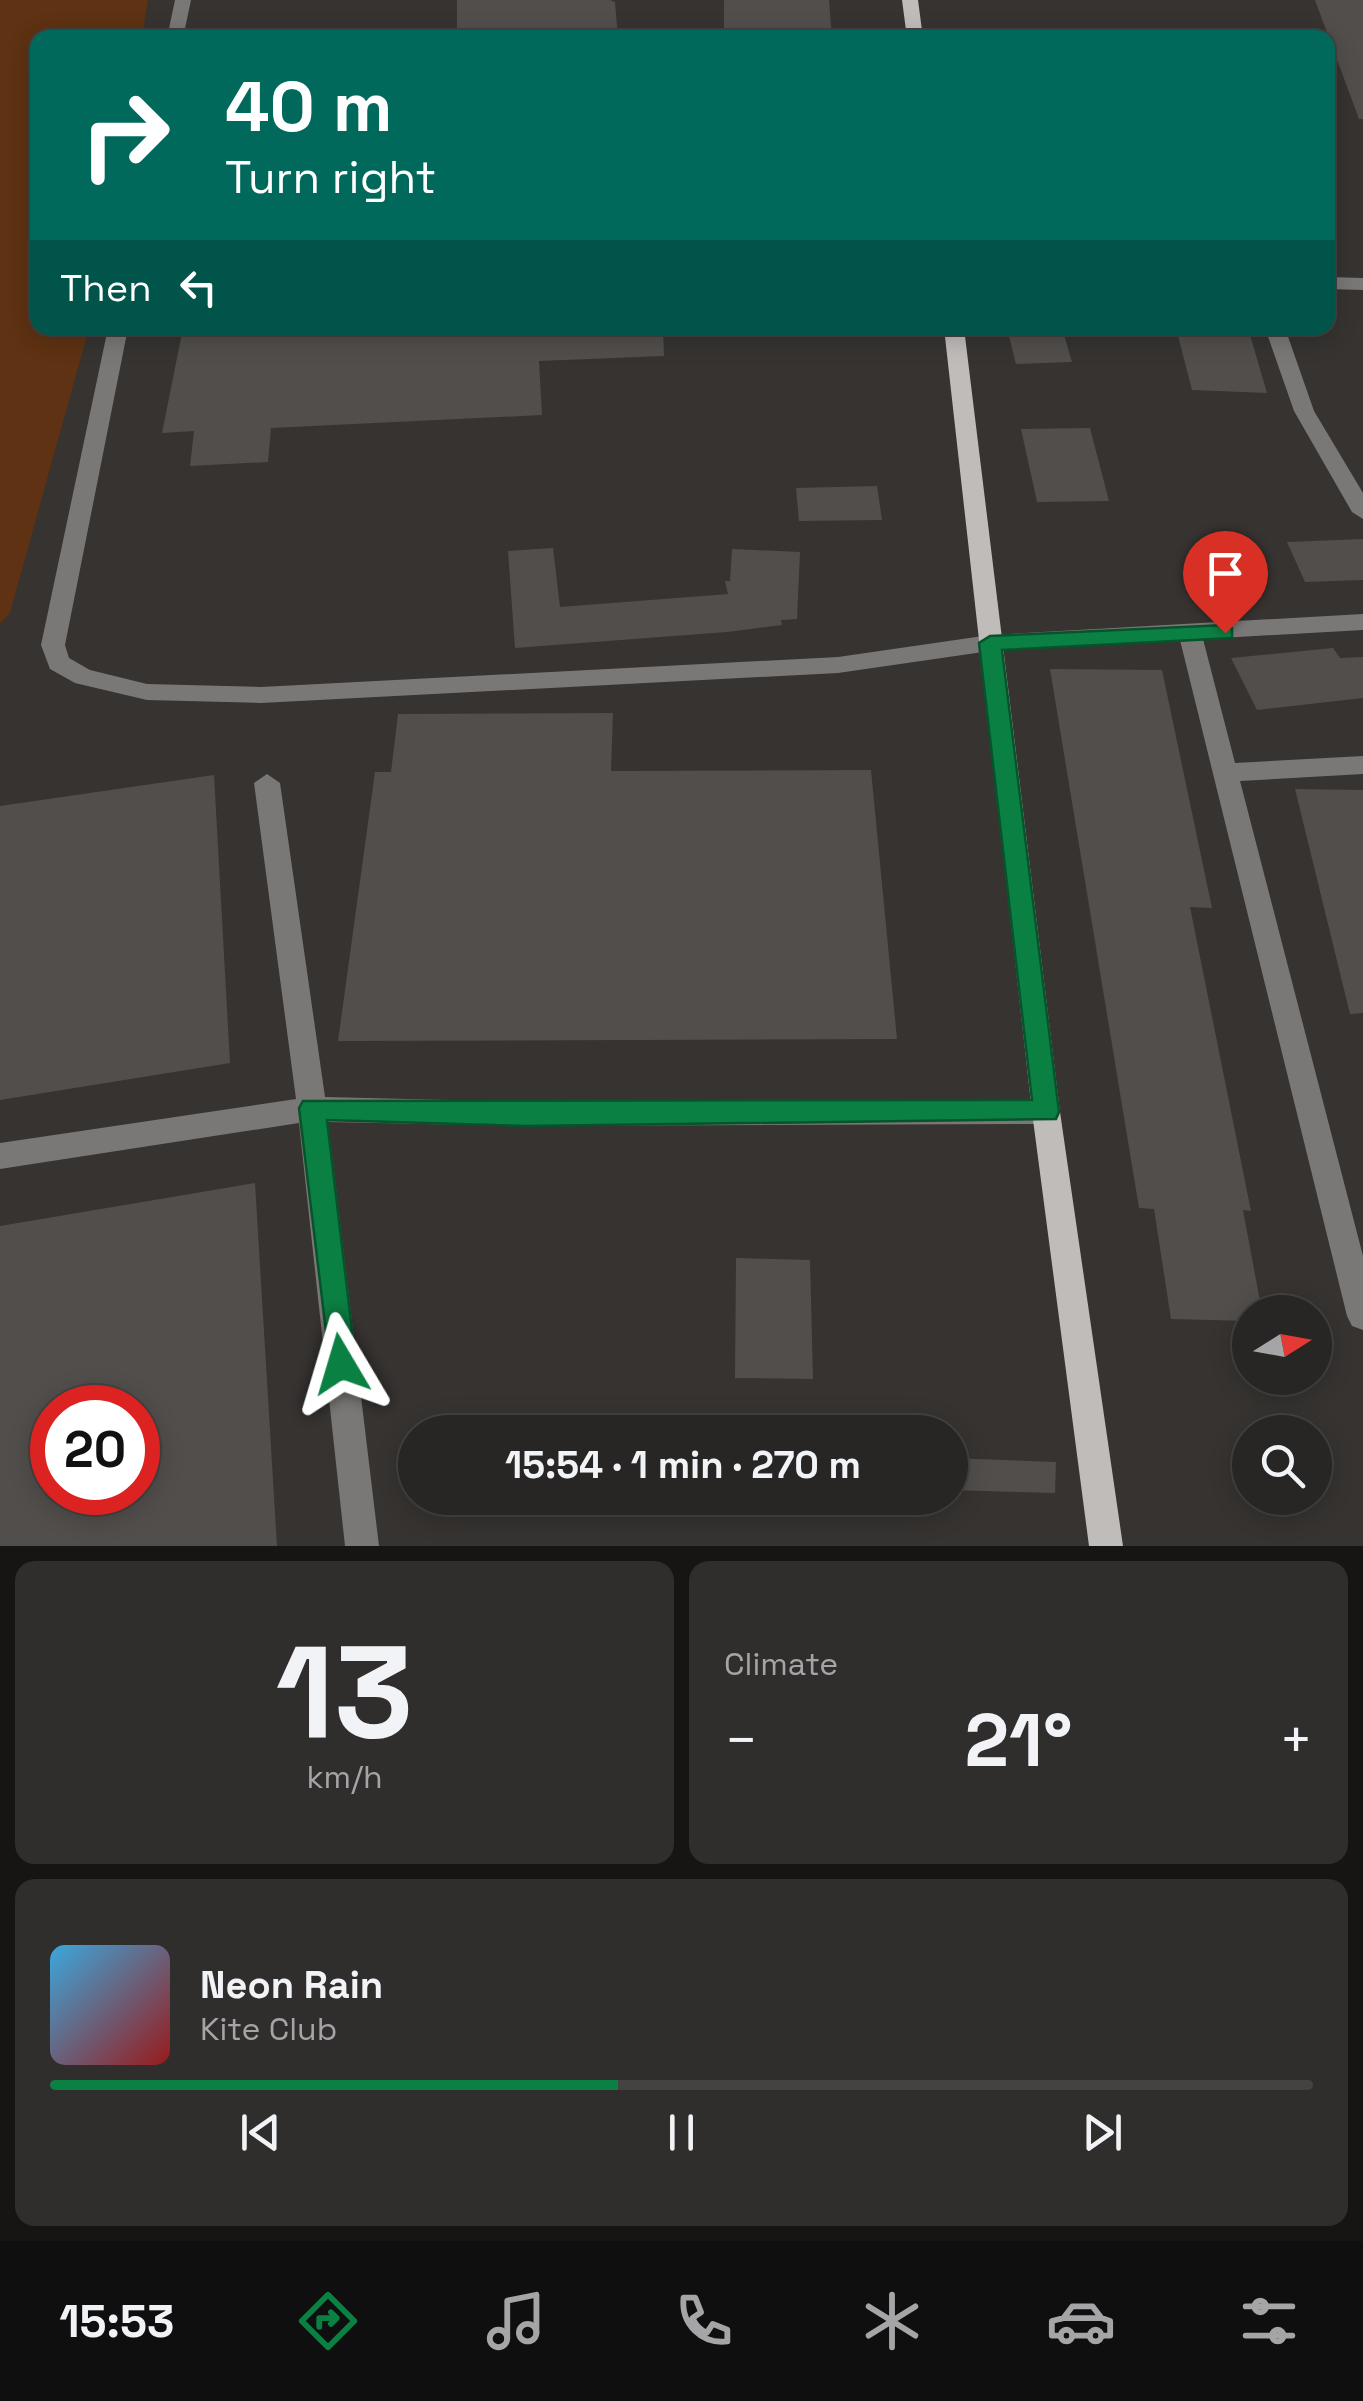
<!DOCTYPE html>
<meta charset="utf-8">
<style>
:root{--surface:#282625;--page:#302e2d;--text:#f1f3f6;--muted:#a5a5a7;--line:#444342;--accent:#0b8043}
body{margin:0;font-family:"Space Grotesk",sans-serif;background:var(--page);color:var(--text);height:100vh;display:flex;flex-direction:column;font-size:38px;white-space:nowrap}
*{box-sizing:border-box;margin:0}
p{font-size:32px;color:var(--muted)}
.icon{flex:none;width:55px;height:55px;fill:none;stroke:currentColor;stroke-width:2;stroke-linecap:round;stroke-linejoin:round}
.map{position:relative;height:1546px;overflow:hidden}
.sheet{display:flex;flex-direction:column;gap:15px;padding:15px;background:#161514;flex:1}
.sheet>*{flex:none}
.banner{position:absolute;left:30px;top:30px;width:1305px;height:305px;border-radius:20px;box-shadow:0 5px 25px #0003,0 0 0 2px var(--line);background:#00695c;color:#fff;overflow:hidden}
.needle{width:65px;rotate:79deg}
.buttons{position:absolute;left:1232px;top:1295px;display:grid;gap:20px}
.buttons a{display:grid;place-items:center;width:100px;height:100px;border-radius:50%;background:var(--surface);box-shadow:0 5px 25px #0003,0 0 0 2px var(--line);font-size:50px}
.speed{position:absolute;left:30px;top:1385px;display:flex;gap:20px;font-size:50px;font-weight:700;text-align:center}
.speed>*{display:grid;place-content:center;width:130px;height:130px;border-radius:50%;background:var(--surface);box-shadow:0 5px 25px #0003,0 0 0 2px var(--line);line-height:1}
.speed .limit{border:15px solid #d22;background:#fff;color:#111}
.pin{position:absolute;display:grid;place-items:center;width:85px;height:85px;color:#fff;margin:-102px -42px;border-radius:50% 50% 50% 0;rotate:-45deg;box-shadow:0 0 10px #0007}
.pin .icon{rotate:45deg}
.me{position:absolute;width:110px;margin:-55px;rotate:353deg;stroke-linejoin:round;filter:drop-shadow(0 0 8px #0008)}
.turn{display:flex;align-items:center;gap:35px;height:210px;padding:0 30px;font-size:45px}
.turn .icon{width:130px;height:130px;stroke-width:2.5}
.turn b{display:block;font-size:70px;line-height:85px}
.then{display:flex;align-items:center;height:95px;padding:0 30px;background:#0003;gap:20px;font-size:38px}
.big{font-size:75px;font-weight:700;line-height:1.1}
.sheet .tile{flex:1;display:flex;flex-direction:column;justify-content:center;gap:15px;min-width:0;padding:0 35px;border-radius:20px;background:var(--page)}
.sheet .dial{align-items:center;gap:0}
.dial b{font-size:130px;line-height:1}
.song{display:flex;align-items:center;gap:30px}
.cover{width:120px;height:120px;border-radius:15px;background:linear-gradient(135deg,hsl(200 70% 55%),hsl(0 70% 35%))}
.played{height:10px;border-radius:5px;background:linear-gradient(90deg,var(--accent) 45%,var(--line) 45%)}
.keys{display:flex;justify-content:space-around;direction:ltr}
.heat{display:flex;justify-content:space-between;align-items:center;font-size:55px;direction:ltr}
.sheet .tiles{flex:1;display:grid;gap:15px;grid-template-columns:1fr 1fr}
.tile:last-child{grid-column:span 2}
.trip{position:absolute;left:398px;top:1415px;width:570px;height:100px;border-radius:50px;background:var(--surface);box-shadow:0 5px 25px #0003,0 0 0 2px var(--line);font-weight:700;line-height:100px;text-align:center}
.tabs{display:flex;height:160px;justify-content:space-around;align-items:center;background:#100f0f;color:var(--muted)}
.tabs .icon{width:70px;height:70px}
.tabs .active{color:var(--accent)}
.tabs b{font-size:45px;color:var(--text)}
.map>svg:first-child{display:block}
.green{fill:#5e3212}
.building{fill:#524e4c;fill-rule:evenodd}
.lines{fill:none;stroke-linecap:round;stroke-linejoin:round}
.minor{fill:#7a7877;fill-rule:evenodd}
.major{fill:#c0bcba;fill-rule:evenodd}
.route{fill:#0b8043;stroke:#07532c;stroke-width:2.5}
</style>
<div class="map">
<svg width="1363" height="1546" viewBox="0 0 1363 1546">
<rect width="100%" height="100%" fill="#363331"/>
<!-- green -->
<path class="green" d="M0,0H148L142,37L38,38V328H89L10,613L0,624Z"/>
<!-- building -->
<path class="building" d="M457,0H610L615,2L618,38H457Z
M724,0H829L832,38H724Z
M1315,0H1363V119H1359Z
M321,328H663L664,356L539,361L542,415L271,428L268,462L190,466L194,431L162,433L182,333Z
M1007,328H1062L1072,362L1016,364Z
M1176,328H1248L1267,393L1192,390Z
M1090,428L1109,501L1037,502L1021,429Z
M877,486L882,520L799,521L796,488Z
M1363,539V580L1305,582L1287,542Z
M553,548L560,607L728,594L725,581H730L732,549L800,552L797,619L781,620L782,625L727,632L515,648L508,551Z
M1333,648L1340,658L1363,657V698L1257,710L1231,658Z
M1050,669L1162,670L1212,908L1190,907L1251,1211L1243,1210L1262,1312H1250V1321L1171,1319L1154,1209L1139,1208Z
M613,713L611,771L871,770L897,1039L338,1041L375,772H391L398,714Z
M214,775L230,1063L0,1100V806Z
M1295,789L1363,790V1013L1350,1014Z
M255,1183L277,1546H0V1226ZM52,1408H138V1492H52Z
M736,1258L810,1260L813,1379L735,1378Z
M950,1458L1056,1462L1055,1493L950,1490Z"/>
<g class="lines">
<!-- minor -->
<path class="minor" d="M175,0H191L183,38H167Z
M1328,277L1363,278V290L1328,289Z
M108,328H128L65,645L69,658L90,670L147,684L261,687L838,657L990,635L1363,614V630L1203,639L1235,763L1363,756V774L1240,781L1363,1256V1330L1352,1326L1347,1316L1180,640L990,651L838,673L261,703L147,700L75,683L50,669L41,645Z
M1265,328H1285L1314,411L1363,493V519L1352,512L1294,411Z
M267,774L280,783L325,1097L526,1102L1046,1100L1056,1103L1060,1112L1056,1121L1046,1124L526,1126L328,1122L379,1546H345L299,1123L0,1169V1143L296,1099L254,783Z"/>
<!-- major -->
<path class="major" d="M902,0H918L923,38H907Z
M944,328H964L1060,1112L1123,1546H1089L1032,1112Z"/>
</g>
<!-- route -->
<path class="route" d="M1225,625L1232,628V638L1002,650L1059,1112L1056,1119L526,1126L327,1120L356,1364L352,1373L341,1377L331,1373L299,1108L303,1101L1032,1100L979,643L990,636Z"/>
</svg>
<div class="buttons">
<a><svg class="needle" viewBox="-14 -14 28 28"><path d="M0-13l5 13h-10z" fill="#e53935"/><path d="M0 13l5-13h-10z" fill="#a5a5a7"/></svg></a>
<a><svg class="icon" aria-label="search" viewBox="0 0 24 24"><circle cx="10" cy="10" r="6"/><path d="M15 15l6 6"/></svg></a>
</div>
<div class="speed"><div class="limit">20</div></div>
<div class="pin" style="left:1225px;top:633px;background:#d93025"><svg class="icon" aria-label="arrive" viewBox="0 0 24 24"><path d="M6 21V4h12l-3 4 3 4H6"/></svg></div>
<svg class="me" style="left:341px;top:1364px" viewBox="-20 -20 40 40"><path d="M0-17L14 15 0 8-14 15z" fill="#0b8043" stroke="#fff" stroke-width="4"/></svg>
<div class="trip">15:54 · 1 min · 270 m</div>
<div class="banner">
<div class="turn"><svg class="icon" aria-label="right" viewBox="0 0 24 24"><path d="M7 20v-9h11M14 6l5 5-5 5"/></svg><div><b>40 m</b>Turn right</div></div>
<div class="then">Then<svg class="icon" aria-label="left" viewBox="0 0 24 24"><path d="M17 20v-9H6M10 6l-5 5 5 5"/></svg></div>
</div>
</div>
<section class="sheet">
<div class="tiles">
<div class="tile dial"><b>13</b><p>km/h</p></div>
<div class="tile"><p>Climate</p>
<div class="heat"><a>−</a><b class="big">21°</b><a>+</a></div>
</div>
<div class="tile">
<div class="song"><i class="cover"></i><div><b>Neon Rain</b><p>Kite Club</p></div></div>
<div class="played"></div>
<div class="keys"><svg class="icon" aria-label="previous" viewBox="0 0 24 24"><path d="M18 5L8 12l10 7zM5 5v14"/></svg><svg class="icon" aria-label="pause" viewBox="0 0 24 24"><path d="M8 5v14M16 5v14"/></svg><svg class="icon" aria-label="next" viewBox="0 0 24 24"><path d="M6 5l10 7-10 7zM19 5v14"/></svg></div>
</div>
</div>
</section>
<nav class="tabs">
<b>15:53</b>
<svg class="icon active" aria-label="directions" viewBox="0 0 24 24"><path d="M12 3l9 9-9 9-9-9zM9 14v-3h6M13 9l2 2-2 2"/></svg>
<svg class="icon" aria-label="music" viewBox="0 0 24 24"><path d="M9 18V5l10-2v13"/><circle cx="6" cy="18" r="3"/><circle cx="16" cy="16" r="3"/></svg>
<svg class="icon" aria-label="phone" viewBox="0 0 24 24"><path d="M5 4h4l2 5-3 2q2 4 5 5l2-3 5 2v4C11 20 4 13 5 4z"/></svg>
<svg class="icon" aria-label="climate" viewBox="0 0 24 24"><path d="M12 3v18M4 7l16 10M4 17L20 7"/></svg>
<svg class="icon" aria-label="car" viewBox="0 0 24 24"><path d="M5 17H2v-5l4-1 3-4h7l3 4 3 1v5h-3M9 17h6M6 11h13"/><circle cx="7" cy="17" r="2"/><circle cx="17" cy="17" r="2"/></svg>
<svg class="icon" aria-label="filters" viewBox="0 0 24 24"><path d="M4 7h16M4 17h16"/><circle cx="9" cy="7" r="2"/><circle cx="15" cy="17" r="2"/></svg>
</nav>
